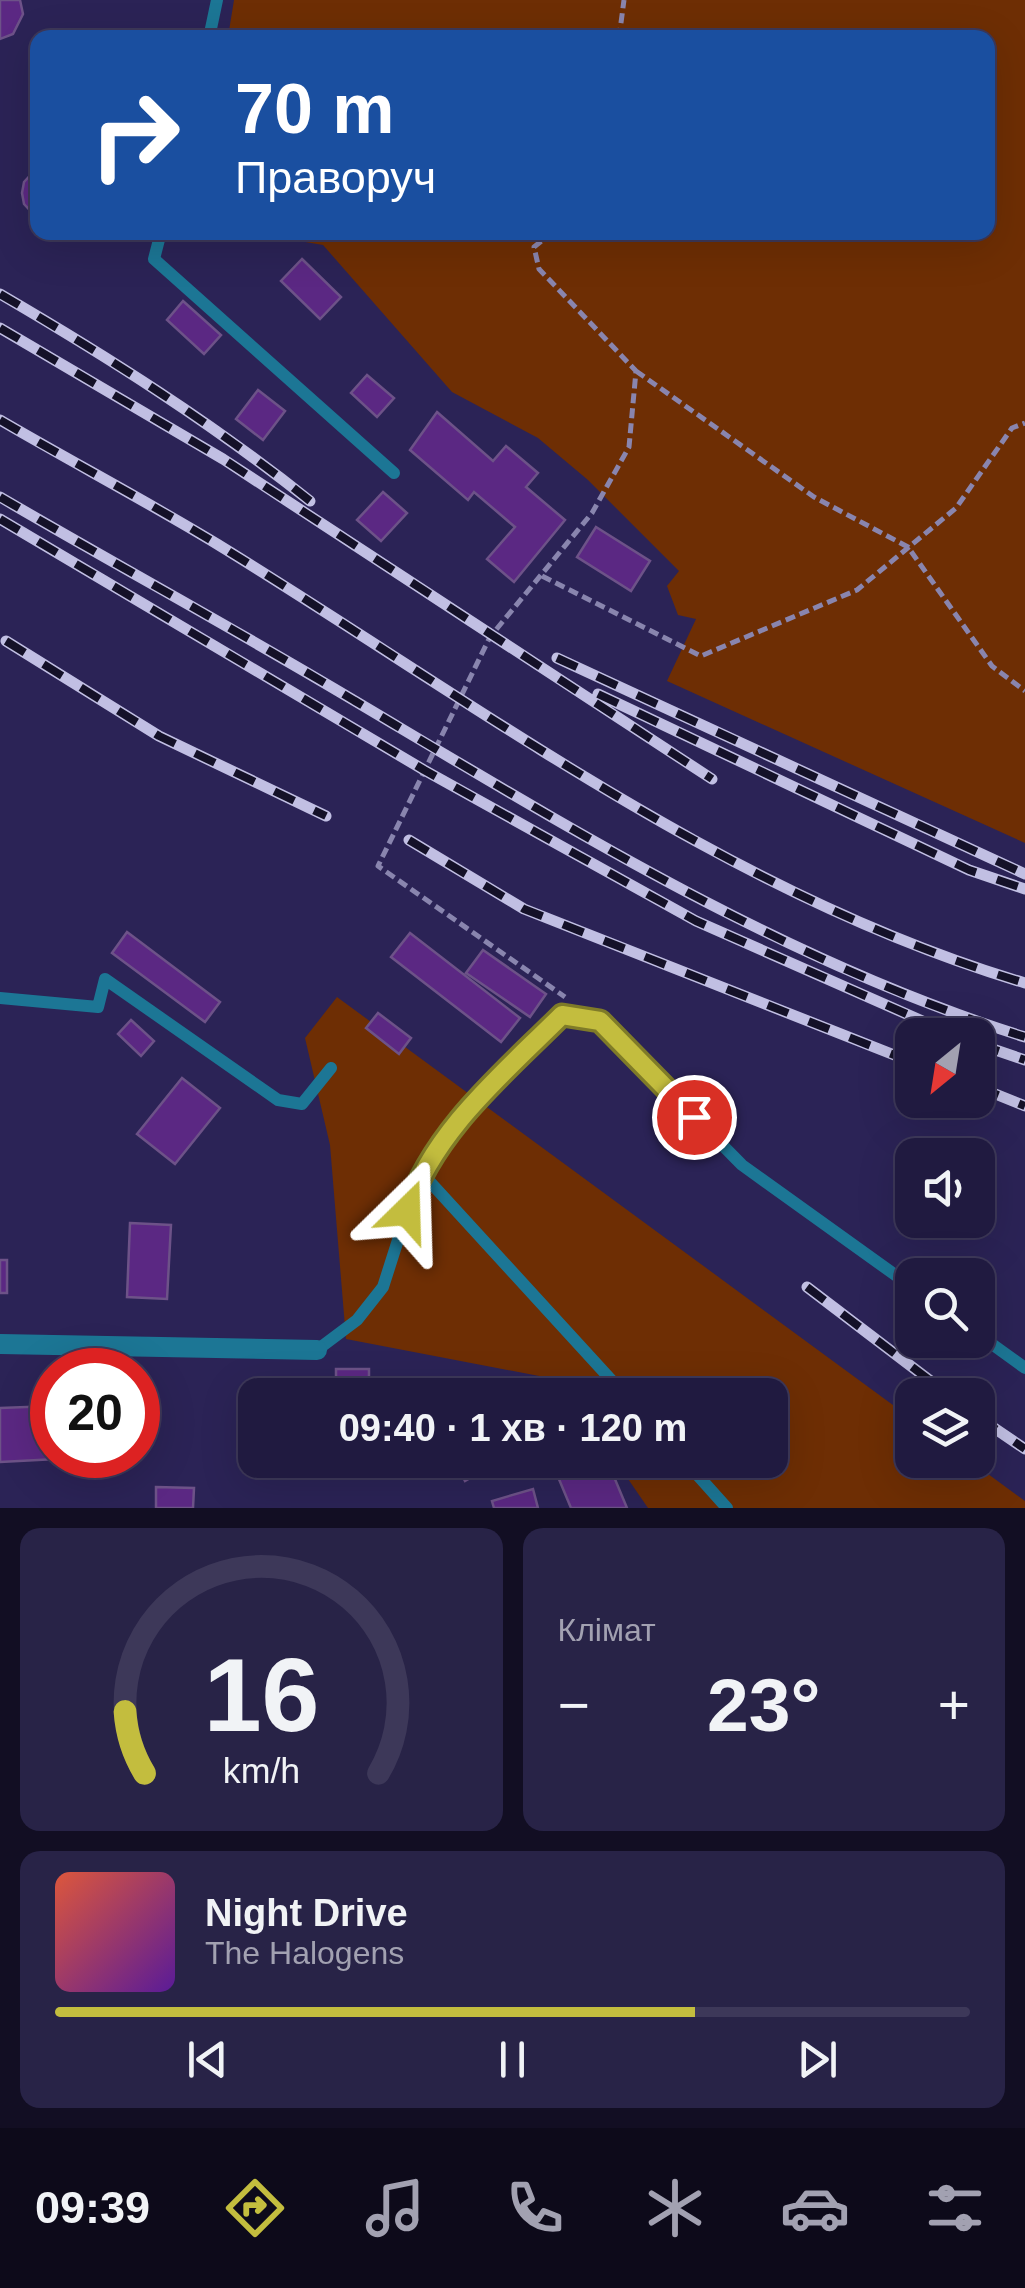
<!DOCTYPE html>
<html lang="uk">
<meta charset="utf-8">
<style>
:root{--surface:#201a40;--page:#282347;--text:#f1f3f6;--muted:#a2a1b1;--line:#3d3859;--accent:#c3bd3e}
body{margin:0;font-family:Arial,sans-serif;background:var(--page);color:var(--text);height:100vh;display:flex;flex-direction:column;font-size:38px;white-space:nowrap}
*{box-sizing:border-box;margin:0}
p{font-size:32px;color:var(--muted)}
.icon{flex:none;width:55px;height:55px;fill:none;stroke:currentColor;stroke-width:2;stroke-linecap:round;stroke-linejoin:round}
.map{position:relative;height:1508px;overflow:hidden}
.details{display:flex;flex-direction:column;gap:20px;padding:20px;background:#120e23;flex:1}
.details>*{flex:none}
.guide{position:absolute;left:30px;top:30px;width:965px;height:210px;border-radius:20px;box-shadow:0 10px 40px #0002,0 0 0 2px var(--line);background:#1a4fa0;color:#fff;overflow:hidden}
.needle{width:65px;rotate:210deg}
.fabs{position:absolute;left:895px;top:1018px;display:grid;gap:20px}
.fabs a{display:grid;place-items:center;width:100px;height:100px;border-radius:20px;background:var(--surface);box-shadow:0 10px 40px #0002,0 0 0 2px var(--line);font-size:50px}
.speed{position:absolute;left:30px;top:1348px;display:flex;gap:20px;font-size:50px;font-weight:700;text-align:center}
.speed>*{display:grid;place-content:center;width:130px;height:130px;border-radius:50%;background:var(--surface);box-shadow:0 10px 40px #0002,0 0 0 2px var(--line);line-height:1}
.speed .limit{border:15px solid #d22;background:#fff;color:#111}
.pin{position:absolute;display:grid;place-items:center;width:85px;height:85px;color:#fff;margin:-42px;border:5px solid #fff;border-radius:50%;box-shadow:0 2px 10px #0007}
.me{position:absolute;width:110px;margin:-55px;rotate:22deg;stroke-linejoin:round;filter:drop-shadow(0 0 8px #0008)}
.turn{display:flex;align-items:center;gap:35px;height:210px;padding:0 40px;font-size:45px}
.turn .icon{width:130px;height:130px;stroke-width:2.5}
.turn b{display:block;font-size:70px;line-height:85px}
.big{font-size:75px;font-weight:600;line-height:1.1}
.details .tile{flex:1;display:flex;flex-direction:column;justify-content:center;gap:15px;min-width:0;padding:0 35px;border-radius:20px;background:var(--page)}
.details .dial{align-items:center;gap:0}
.dial svg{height:260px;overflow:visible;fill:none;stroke:var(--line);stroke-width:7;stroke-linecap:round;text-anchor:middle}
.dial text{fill:var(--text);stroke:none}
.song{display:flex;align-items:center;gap:30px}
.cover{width:120px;height:120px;border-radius:15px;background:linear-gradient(135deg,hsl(10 70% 55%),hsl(270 70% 35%))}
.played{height:10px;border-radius:5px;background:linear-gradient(90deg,var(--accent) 70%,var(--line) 70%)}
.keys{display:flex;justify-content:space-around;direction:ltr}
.heat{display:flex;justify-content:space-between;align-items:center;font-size:55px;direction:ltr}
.details .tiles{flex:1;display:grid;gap:20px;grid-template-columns:1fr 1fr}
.tile:last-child{grid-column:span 2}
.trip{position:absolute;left:238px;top:1378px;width:550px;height:100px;border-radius:20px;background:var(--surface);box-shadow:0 10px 40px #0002,0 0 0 2px var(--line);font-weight:600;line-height:100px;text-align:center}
.dock{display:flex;height:160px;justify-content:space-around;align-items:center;background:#0d0a1a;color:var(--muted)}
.dock .icon{width:70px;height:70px}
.dock .on{color:var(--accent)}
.dock b{font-size:45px;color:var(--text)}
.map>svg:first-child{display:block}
.green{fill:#6e2e04}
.building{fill:#5b2883;stroke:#6d5288;stroke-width:2.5}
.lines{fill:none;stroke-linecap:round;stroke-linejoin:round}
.path{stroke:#8985ae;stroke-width:5;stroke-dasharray:10 5;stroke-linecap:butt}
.lane{stroke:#1c7695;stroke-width:12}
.street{stroke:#1c7695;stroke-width:20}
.rail-casing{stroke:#c1bfe3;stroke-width:11}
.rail{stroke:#141128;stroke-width:8;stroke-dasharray:22;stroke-linecap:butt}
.route-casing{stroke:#7f7b28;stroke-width:25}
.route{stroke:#c3bd3e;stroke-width:18}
</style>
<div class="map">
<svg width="1025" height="1508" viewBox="0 0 1025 1508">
<rect width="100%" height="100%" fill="#2b2356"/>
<!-- green -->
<path class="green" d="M234,0H1025V843L667,681L696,619L678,615L667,586L679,571L588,480L538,438L452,392L323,245L258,234L988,232V38L228,37Z
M337,997L912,1419V1460H969L1025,1501V1508H648L615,1460H770V1395H571L560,1380L346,1339L330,1145L305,1038Z"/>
<!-- building -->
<path class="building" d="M0,0H20L23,14L13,34L0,39Z
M38,167V219L24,204L22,193L24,182Z
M302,259L341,297L320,319L281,281Z
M183,301L221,335L204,354L167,320Z
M367,375L394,398L377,417L351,393Z
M258,390L285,411L263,440L236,419Z
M437,412L493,461L506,446L538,473L526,487L565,520L514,582L487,559L515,527L474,492L468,500L410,450Z
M383,492L407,513L381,541L357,520Z
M596,527L650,561L631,591L577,557Z
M127,932L220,1002L205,1022L112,953Z
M410,933L520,1018L501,1042L391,957Z
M483,950L546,994L530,1017L466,973Z
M378,1013L411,1038L399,1054L366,1028Z
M131,1020L154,1041L141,1056L118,1034Z
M182,1078L220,1108L175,1164L137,1134Z
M130,1223L171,1225L167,1299L127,1297Z
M0,1260H7V1293H0Z
M336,1369H369V1395H336Z
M52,1406V1455L114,1456L0,1462V1408Z
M454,1460H479L484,1470L465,1481Z
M551,1460H607L627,1508H571Z
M156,1487L194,1488L193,1508H156Z
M533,1489L538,1508H494L492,1501Z"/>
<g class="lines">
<!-- path -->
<path class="path" d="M619,38L624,0
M553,232L534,247L539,269L636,371L629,447L592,513L490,637L378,866L565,997
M636,371L814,497L908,547L992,666L1025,691
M542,576L701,656L857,590L956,508L1012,428L1025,423"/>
<!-- lane -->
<path class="lane" d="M209,38L217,0
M161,232L154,259L394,473
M0,998L98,1007L105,979L278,1100L302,1104L331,1068
M420,1171L625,1395
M978,1334L1025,1368
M317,1350L357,1320L383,1287L420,1171L489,1086L562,1015L600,1021L742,1165L912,1287
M684,1460L727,1508"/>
<!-- street -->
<path class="street" d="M0,1344L317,1350"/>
<!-- rail casing -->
<g class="rail-casing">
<path id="rail" d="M0,294C108,357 212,423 310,501
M0,328L223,459L712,779
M0,420C72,462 146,501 217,544C478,704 728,895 1025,983
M0,497C118,566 238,631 355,701C569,828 787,963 1025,1037
M0,519L424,770L696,921L954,1035
M6,641L159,736L326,816
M557,658L1025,874
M598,694L969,870L1025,889
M409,840L524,909L912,1062
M978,1044L1025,1060
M978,1087L1025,1106
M807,1287L949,1395
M978,1417L1025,1449"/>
</g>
<!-- rail -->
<use href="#rail" class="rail"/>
</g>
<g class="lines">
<!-- route casing -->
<g class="route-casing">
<path id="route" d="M407,1211C433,1131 504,1073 562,1015L600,1021L694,1117"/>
</g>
<!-- route -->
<use href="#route" class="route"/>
</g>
</svg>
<div class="fabs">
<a><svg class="needle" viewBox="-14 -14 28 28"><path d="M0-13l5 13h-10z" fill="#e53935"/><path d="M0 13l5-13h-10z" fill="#a2a1b1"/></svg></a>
<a><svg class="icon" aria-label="sound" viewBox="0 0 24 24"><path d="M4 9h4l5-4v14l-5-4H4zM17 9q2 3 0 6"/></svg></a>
<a><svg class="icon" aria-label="search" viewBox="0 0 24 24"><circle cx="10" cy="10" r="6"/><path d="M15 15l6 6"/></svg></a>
<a><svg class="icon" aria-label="layers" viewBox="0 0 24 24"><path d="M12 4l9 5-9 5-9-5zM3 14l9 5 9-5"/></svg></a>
</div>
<div class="speed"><div class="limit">20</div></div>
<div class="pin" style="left:694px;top:1117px;background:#d93025"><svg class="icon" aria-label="arrive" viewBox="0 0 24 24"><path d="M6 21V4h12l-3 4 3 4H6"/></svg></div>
<svg class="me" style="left:407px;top:1211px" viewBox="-20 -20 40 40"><path d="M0-17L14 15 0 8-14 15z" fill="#c3bd3e" stroke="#fff" stroke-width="4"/></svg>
<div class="trip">09:40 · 1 хв · 120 m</div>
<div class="guide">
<div class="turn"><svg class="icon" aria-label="right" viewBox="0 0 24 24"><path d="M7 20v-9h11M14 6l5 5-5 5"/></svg><div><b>70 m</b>Праворуч</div></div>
</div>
</div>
<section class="details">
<div class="tiles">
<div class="tile dial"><svg viewBox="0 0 100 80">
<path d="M14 69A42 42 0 1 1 86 69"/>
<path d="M14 69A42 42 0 0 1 8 50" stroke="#c3bd3e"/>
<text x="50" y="56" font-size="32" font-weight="700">16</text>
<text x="50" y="72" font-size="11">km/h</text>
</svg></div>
<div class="tile"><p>Клімат</p>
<div class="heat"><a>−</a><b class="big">23°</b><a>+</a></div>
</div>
<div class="tile">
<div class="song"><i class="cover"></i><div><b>Night Drive</b><p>The Halogens</p></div></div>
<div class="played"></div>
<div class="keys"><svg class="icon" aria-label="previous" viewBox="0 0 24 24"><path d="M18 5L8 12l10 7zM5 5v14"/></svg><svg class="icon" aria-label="pause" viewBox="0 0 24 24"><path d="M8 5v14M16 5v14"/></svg><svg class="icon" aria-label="next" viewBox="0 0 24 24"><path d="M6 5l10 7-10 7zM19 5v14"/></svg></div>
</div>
</div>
</section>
<nav class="dock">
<b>09:39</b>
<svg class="icon on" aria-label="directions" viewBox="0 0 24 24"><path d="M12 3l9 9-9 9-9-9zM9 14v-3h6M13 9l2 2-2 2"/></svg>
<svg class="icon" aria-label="music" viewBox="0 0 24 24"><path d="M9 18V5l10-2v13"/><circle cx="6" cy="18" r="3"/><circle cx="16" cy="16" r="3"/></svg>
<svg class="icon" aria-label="phone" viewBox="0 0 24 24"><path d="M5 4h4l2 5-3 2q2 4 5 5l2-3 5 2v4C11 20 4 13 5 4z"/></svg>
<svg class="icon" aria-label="climate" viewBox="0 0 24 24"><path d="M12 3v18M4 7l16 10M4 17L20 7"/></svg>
<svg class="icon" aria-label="car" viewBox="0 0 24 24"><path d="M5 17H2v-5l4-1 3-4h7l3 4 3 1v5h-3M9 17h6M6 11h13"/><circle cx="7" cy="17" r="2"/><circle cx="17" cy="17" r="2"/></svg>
<svg class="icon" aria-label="filters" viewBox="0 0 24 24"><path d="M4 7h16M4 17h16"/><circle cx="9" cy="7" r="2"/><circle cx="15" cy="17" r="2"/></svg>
</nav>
